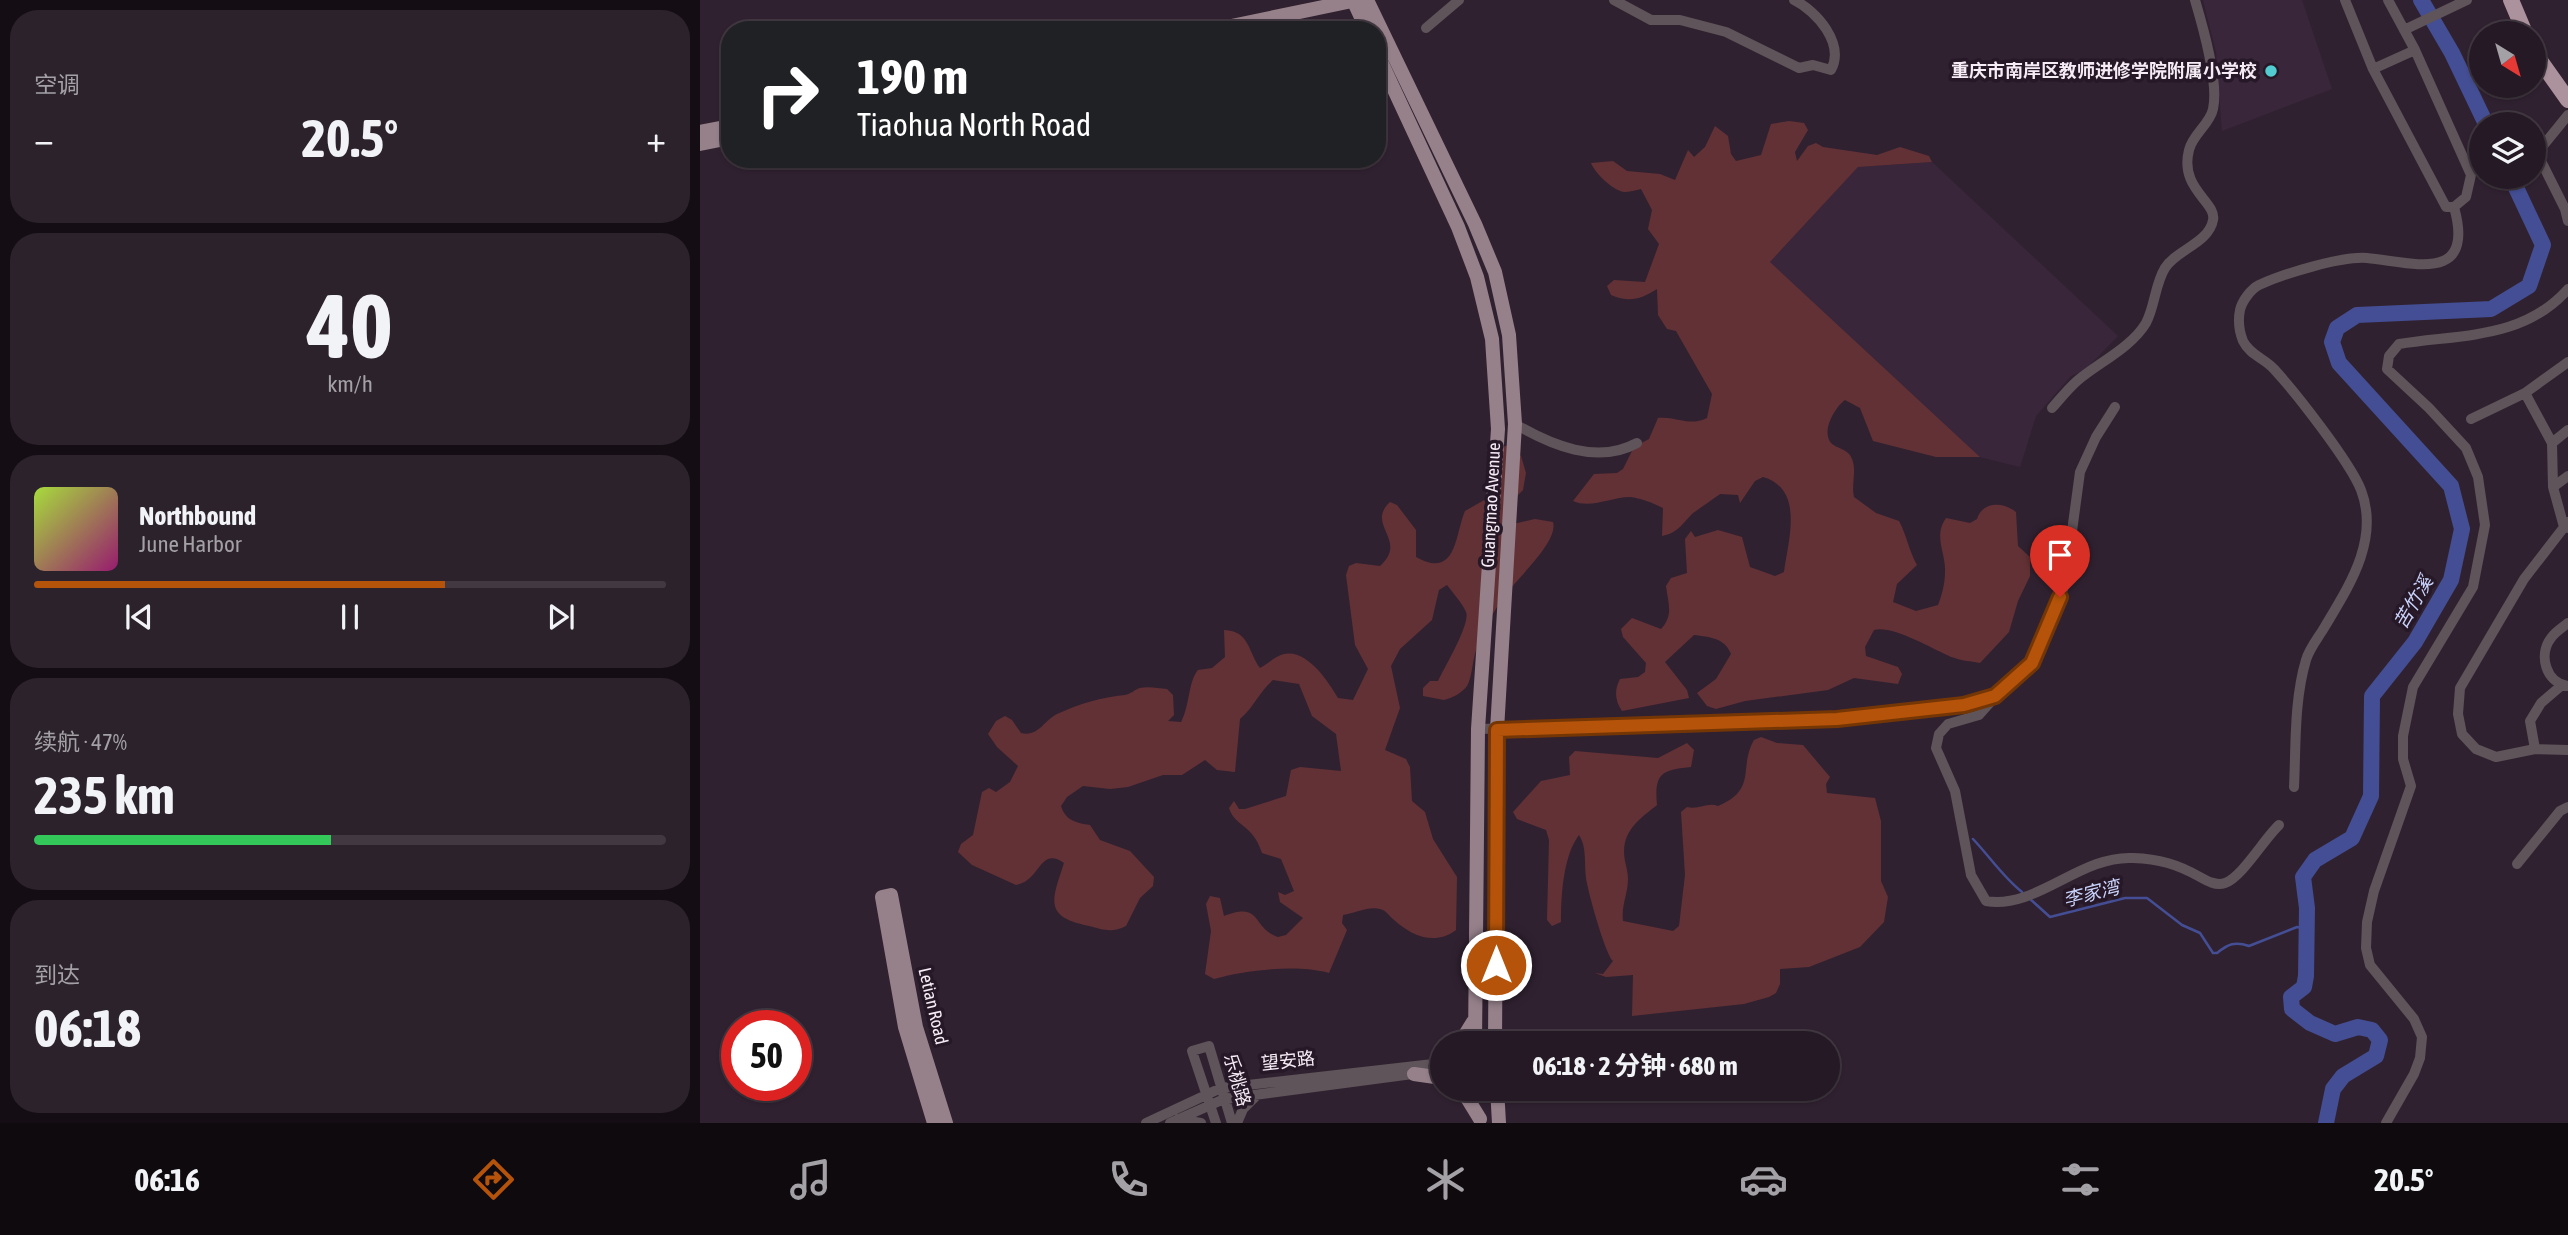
<!DOCTYPE html>
<html lang="zh">
<meta charset="utf-8">
<style>
:root{--surface:#241924;--page:#2c222c;--text:#f1f3f6;--muted:#a3a0a6;--line:#413841;--accent:#b45309}
body{margin:0;font-family:"Asap Condensed","Noto Sans SC",sans-serif;background:var(--page);color:var(--text);height:100vh;display:flex;flex-direction:column;font-size:26px;white-space:nowrap}
*{box-sizing:border-box;margin:0}
p{font-size:23px;color:var(--muted)}
.icon{flex:none;width:38px;height:38px;fill:none;stroke:currentColor;stroke-width:2;stroke-linecap:round;stroke-linejoin:round}
.map{position:relative;flex:1;overflow:hidden}
.panel{display:flex;flex-direction:column;gap:10px;padding:10px;background:#140e14;width:700px}
.panel>*{flex:none}
.hud{position:absolute;left:21px;top:21px;width:665px;height:147px;border-radius:28px;box-shadow:0 2px 5px #0004,0 0 0 2px var(--line);background:#202124;color:#fff;overflow:hidden}
.needle{width:46px;rotate:143deg}
.tools{position:absolute;left:1769px;top:21px;display:grid;gap:14px}
.tools a{display:grid;place-items:center;width:77px;height:77px;border-radius:50%;background:var(--surface);box-shadow:0 2px 5px #0004,0 0 0 2px var(--line);font-size:35px}
.speed{position:absolute;left:21px;top:1010px;display:flex;gap:14px;font-size:35px;font-weight:700;text-align:center}
.speed>*{display:grid;place-content:center;width:91px;height:91px;border-radius:50%;background:var(--surface);box-shadow:0 2px 5px #0004,0 0 0 2px var(--line);line-height:1}
.speed .limit{border:10px solid #d22;background:#fff;color:#111}
.pin{position:absolute;display:grid;place-items:center;width:60px;height:60px;color:#fff;margin:-72px -30px;border-radius:50% 50% 50% 0;rotate:-45deg;box-shadow:0 0 7px #0007}
.pin .icon{rotate:45deg}
.me{position:absolute;width:77px;margin:-38px;rotate:0deg;stroke-linejoin:round;filter:drop-shadow(0 0 5px #0008)}
.turn{display:flex;align-items:center;gap:24px;height:147px;padding:0 21px;font-size:32px}
.turn .icon{width:91px;height:91px;stroke-width:2.5}
.turn b{display:block;font-size:49px;line-height:60px}
.big{font-size:52px;font-weight:700;line-height:1.1}
.panel .card{flex:1;display:flex;flex-direction:column;justify-content:center;gap:10px;min-width:0;padding:0 24px;border-radius:28px;background:var(--page)}
.panel .dial{align-items:center;gap:0}
.dial b{font-size:91px;line-height:1}
.song{display:flex;align-items:center;gap:21px}
.cover{width:84px;height:84px;border-radius:10px;background:linear-gradient(135deg,hsl(80 70% 55%),hsl(320 70% 35%))}
.played{height:7px;border-radius:4px;background:linear-gradient(90deg,var(--accent) 65%,var(--line) 65%)}
.keys{display:flex;justify-content:space-around;direction:ltr}
.heat{display:flex;justify-content:space-between;align-items:center;font-size:38px;direction:ltr}
.charge{height:10px;border-radius:5px;background:linear-gradient(90deg,#34c759 47%,var(--line) 0)}
.trip{position:absolute;left:730px;top:1031px;width:410px;height:70px;border-radius:35px;background:var(--surface);box-shadow:0 2px 5px #0004,0 0 0 2px var(--line);font-weight:700;line-height:70px;text-align:center}
.tabs{display:flex;height:112px;justify-content:space-around;align-items:center;background:#0e0a0e;color:var(--muted)}
.tabs .icon{width:49px;height:49px}
.tabs .active{color:var(--accent)}
.tabs b{font-size:32px;color:var(--text)}
main{display:flex;flex:1;min-height:0}
.map>svg:first-child{display:block}
.built{fill:#3a263b}
.green{fill:#623135}
.lines{fill:none;stroke-linecap:round;stroke-linejoin:round}
.stream{stroke:#444e94;stroke-width:2.5}
.river{stroke:#444e94;stroke-width:16}
.minor{stroke:#5f5459;stroke-width:10}
.major{stroke:#96818a;stroke-width:14}
.highway{stroke:#ac929d;stroke-width:16}
.route-casing{stroke:#753606;stroke-width:18}
.route{stroke:#b45309;stroke-width:12}
.poi-dot{fill:#52ccd1;stroke:#261827;stroke-width:2.5}
.labels{text-anchor:middle;stroke-width:7;stroke-linejoin:round;paint-order:stroke}
.poi-label{font-size:18px;font-weight:bold;fill:#f6ecf6;stroke:#261827;text-anchor:end}
.street-label{font-size:18px;fill:#f6ecf6;stroke:#261827}
.water-label{font-size:19px;font-style:italic;fill:#c9d3fc;stroke:#261827}
</style>
<main>
<section class="panel">
<div class="card"><p>空调</p>
<div class="heat"><a>−</a><b class="big">20.5°</b><a>+</a></div>
</div>
<div class="card dial"><b>40</b><p>km/h</p></div>
<div class="card">
<div class="song"><i class="cover"></i><div><b>Northbound</b><p>June Harbor</p></div></div>
<div class="played"></div>
<div class="keys"><svg class="icon" aria-label="previous" viewBox="0 0 24 24"><path d="M18 5L8 12l10 7zM5 5v14"/></svg><svg class="icon" aria-label="pause" viewBox="0 0 24 24"><path d="M8 5v14M16 5v14"/></svg><svg class="icon" aria-label="next" viewBox="0 0 24 24"><path d="M6 5l10 7-10 7zM19 5v14"/></svg></div>
</div>
<div class="card"><p>续航 · 47%</p><b class="big">235 km</b><div class="charge"></div></div>
<div class="card"><p>到达</p><b class="big">06:18</b></div>
</section>
<div class="map">
<svg width="1868" height="1123" viewBox="0 0 1868 1123">
<rect width="100%" height="100%" fill="#302130"/>
<!-- built -->
<path class="built" d="M1503,0H1602L1632,89L1522,131L1516,52Z
M1232,162L1418,336L1385,370L1371,376L1336,416L1320,467L1280,457L1070,262L1158,167Z"/>
<!-- green -->
<path class="green" d="M1089,121L1104,123L1108,130L1095,152L1097,161L1108,146L1116,143L1123,147L1177,155L1200,147L1229,156L1232,162L1158,167L1070,262L1280,457H1236L1173,441L1160,408L1145,400C1135,407 1121,431 1131,443C1137,449 1149,449 1152,459C1157,471 1151,484 1154,497L1176,513L1199,521C1207,536 1209,551 1217,565L1197,584L1193,602L1216,611L1238,605C1242,595 1245,583 1245,572C1246,552 1233,537 1246,518L1270,523L1277,519C1282,502 1302,501 1316,512L1318,546L1330,557V576L1318,601L1309,632L1280,663C1269,661 1256,660 1247,655C1229,647 1192,625 1174,630L1165,647L1166,656L1198,667L1202,674L1198,684L1154,678L1128,690L1045,701L1016,709L1007,706L997,693L1016,679L1031,654C1025,638 1010,637 994,635L965,662L987,690L989,698L922,711C915,701 914,690 920,679L938,677L945,672L946,663L923,637L921,629L932,618L961,629C974,615 968,603 966,586L971,578L987,573L985,539L991,531L995,537L1018,530L1042,537L1050,567L1075,576L1084,572C1088,541 1105,489 1063,477L1055,481L1040,503L1038,495L1020,494C1016,497 996,511 993,513C982,524 978,533 962,536L963,508C953,503 940,498 930,497C911,497 891,509 873,501L894,474L917,473L923,469L934,447L949,439L958,418C976,416 989,427 1007,418L1012,394L976,331L967,329L958,315L957,289C941,299 930,303 911,295L907,286L914,280L945,282L959,244L948,229L952,210L941,189C936,190 929,192 924,192C912,190 895,173 891,163L913,161L927,171L960,174L975,180L988,150L994,157L1005,147L1015,126L1028,136L1031,154L1036,161L1061,155L1071,124Z
M809,445L821,456L826,473L823,490L816,497L813,524L835,519L853,522C859,543 814,580 801,601C791,616 780,636 775,654C772,664 772,677 767,686C762,693 752,698 744,700L723,696V688L730,681H738C744,668 771,623 766,612C762,603 753,593 747,585L739,590L732,620L700,649L691,666L700,708L685,750L706,759L710,767L712,801L725,812L733,839L757,877L756,930C735,946 711,936 693,919C688,915 687,911 680,909C669,906 655,913 643,915L642,923L647,930L629,973C597,964 546,970 514,979L505,974L511,931L506,904L510,896L520,898L524,916C563,901 551,928 578,937L586,935L603,918L580,902L578,892L585,895L594,891L581,859L562,853C553,824 535,827 529,808L534,801L539,809H545L586,796L591,770L600,767L641,771L636,734L612,716L599,684L573,680C559,692 554,707 540,719L535,772L517,770L505,760L482,775H463L428,787L410,789L383,786L367,797L361,806C365,820 376,823 390,825L400,840L430,851L454,877L453,886L440,898L426,926C412,933 404,930 389,926C343,917 352,900 364,863C339,846 341,881 316,885L272,865L258,852L261,844L273,835L282,792L289,788L296,792L310,782L318,766L297,747L288,734L296,721L305,716L312,720L321,733C339,737 343,721 357,714C379,704 402,697 425,695C431,694 434,690 440,688C448,686 458,688 467,689L473,695L474,715L468,721L481,722C490,705 488,682 498,670L512,668L525,657L524,630C550,631 548,652 560,668C568,664 575,656 584,654C607,649 628,681 638,698L653,700L668,669L655,645L646,575L649,566L656,563L680,566C709,540 665,525 690,502L697,505L716,530V557C757,580 755,534 765,511L786,499L802,447Z
M1061,737L1077,743L1103,745L1130,777L1126,784L1127,793L1175,798L1181,821V881L1188,897L1184,922L1160,947L1109,967L1080,969V984L1076,993L1069,997L1044,1004L932,1016L933,975L906,977L895,973L903,974L913,961C905,953 888,892 886,878C884,864 887,847 879,835C863,856 861,896 861,922L852,926L847,920L849,840L846,830L817,819L813,812L841,781L870,775L869,757L875,751L958,758L987,743L994,750L991,767C962,770 954,773 957,805C941,818 924,829 924,852C924,861 928,870 928,879C928,894 921,905 923,921L973,931L979,926L985,875L981,812L987,807C999,810 1007,802 1018,806C1058,789 1038,768 1054,740Z"/>
<g class="lines">
<!-- stream -->
<path class="stream" d="M1273,839C1290,857 1303,877 1322,892
M1330,899L1350,917L1425,898H1447L1482,925L1500,933L1513,953H1517C1528,944 1535,941 1549,946L1597,927L1606,929"/>
<!-- river -->
<path class="river" d="M1721,0L1752,53L1786,124
M1626,1123L1633,1089L1643,1076L1676,1056L1680,1040L1672,1030L1658,1027L1635,1034L1610,1023L1592,1009L1591,997L1604,987L1606,976L1607,908L1603,877L1615,860L1652,838L1671,796L1672,696L1715,642L1751,580L1762,529L1751,486L1639,363L1632,342L1637,328L1657,315L1791,309L1829,286L1843,245L1811,177"/>
<!-- minor -->
<path class="minor" d="M914,0L951,20H980L1026,32L1099,68L1113,65L1131,70C1145,44 1117,11 1094,0
M1645,0L1673,69L1746,207H1754L1766,197L1771,175L1715,50L1688,0
M726,28L759,0
M1704,30L1767,0
M1673,69L1715,50
M1868,115L1837,153L1865,209L1868,221
M1825,393L1852,443L1853,487L1864,527L1868,528
M1352,408C1360,399 1368,389 1377,381C1398,363 1431,348 1446,323C1455,306 1455,284 1465,268C1476,250 1509,243 1513,220C1517,202 1479,189 1489,150C1493,134 1510,124 1513,109C1519,82 1503,27 1495,0
M1771,419L1825,393L1868,362
M815,424C851,445 897,465 937,443
M1852,443L1868,430
M1853,487L1868,476
M1868,522L1824,579L1760,688L1758,714L1762,734L1776,749L1796,757L1835,749L1868,750
M1868,623C1863,627 1855,632 1851,638C1838,655 1846,683 1868,686
M1295,697L1279,715L1248,724L1239,734L1236,748L1255,791L1271,875L1286,901C1336,910 1380,855 1433,858C1459,859 1477,864 1500,877C1507,881 1516,886 1525,883C1542,877 1564,839 1579,825
M778,729L1137,719L1264,705L1295,696L1332,663L1346,637L1365,583L1380,472L1396,437L1415,407
M1835,749L1830,721L1841,703L1862,685
M1594,787C1596,746 1594,700 1606,660C1609,649 1618,638 1624,628C1649,586 1680,540 1661,490C1650,462 1596,393 1574,369C1565,359 1549,354 1543,341C1539,331 1538,320 1540,310C1542,301 1551,289 1559,285C1583,274 1641,256 1667,258C1711,262 1776,285 1754,207
M1817,864L1860,811L1868,807
M478,1119L501,1123
M446,1123L521,1088L742,1063
M470,1123L524,1099L720,1073
M516,1123L492,1051L509,1046L532,1123
M537,1123L543,1109L557,1095
M1686,1123L1714,1074L1720,1058L1722,1037L1714,1019L1670,965L1666,948L1667,922L1674,891L1711,786L1703,759V736L1713,687L1773,587L1785,525L1778,477L1766,448L1729,408L1687,369L1689,356L1699,344C1760,334 1823,340 1868,289"/>
<!-- major -->
<path class="major" d="M653,0L667,30
M667,0L775,224L795,272L809,335L815,424L797,730L795,1043
M512,30L657,0
M677,53L758,227L777,277L792,339L798,429L778,729L775,1043
M0,132L30,126
M0,144L30,138
M760,1043L773,1022
M735,1063L742,1059
M714,1074L742,1078
M761,1088L780,1119
M797,1088L799,1123
M234,1123L205,1027L182,897L191,895L216,1027L246,1123"/>
<!-- highway -->
<path class="highway" d="M1811,0L1825,33
M1834,52L1868,100"/>
</g>
<g class="lines">
<!-- route casing -->
<g class="route-casing">
<path id="route" d="M796,965L797,730L1137,719L1264,705L1295,696L1332,663L1360,597"/>
</g>
<!-- route -->
<use href="#route" class="route"/>
</g>
<!-- markers -->
<circle class="poi-dot" cx="1571" cy="71" r="7"/>
<g class="labels">
<!-- poi labels -->
<g class="poi-label">
<text x="1557" y="77">重庆市南岸区教师进修学院附属小学校</text>
</g>
<!-- street labels -->
<g class="street-label">
<text transform="translate(791 505) rotate(-87)" y="6">Guangmao Avenue</text>
<text transform="translate(233 1006) rotate(77)" y="6">Letian Road</text>
<text transform="translate(588 1061) rotate(-6)" y="6">望安路</text>
<text transform="translate(537 1080) rotate(74)" y="6">乐桃路</text>
</g>
<!-- water labels -->
<g class="water-label">
<text transform="translate(1713 602) rotate(-60)" y="7">苦竹溪</text>
<text transform="translate(1391 893) rotate(-14)" y="7">李家湾</text>
</g>
</g>
</svg>
<div class="tools">
<a><svg class="needle" viewBox="-14 -14 28 28"><path d="M0-13l5 13h-10z" fill="#e53935"/><path d="M0 13l5-13h-10z" fill="#a3a0a6"/></svg></a>
<a><svg class="icon" aria-label="layers" viewBox="0 0 24 24"><path d="M12 4l9 5-9 5-9-5zM3 14l9 5 9-5"/></svg></a>
</div>
<div class="speed"><div class="limit">50</div></div>
<div class="pin" style="left:1360px;top:597px;background:#d93025"><svg class="icon" aria-label="arrive" viewBox="0 0 24 24"><path d="M6 21V4h12l-3 4 3 4H6"/></svg></div>
<svg class="me" style="left:796px;top:965px" viewBox="-20 -20 40 40"><circle r="17" fill="#b45309" stroke="#fff" stroke-width="3"/><path d="M0-11L8 9 0 5-8 9z" fill="#fff"/></svg>
<div class="trip">06:18 · 2 分钟 · 680 m</div>
<div class="hud">
<div class="turn"><svg class="icon" aria-label="right" viewBox="0 0 24 24"><path d="M7 20v-9h11M14 6l5 5-5 5"/></svg><div><b>190 m</b>Tiaohua North Road</div></div>
</div>
</div>
</main>
<nav class="tabs">
<b>06:16</b>
<svg class="icon active" aria-label="directions" viewBox="0 0 24 24"><path d="M12 3l9 9-9 9-9-9zM9 14v-3h6M13 9l2 2-2 2"/></svg>
<svg class="icon" aria-label="music" viewBox="0 0 24 24"><path d="M9 18V5l10-2v13"/><circle cx="6" cy="18" r="3"/><circle cx="16" cy="16" r="3"/></svg>
<svg class="icon" aria-label="phone" viewBox="0 0 24 24"><path d="M5 4h4l2 5-3 2q2 4 5 5l2-3 5 2v4C11 20 4 13 5 4z"/></svg>
<svg class="icon" aria-label="climate" viewBox="0 0 24 24"><path d="M12 3v18M4 7l16 10M4 17L20 7"/></svg>
<svg class="icon" aria-label="car" viewBox="0 0 24 24"><path d="M5 17H2v-5l4-1 3-4h7l3 4 3 1v5h-3M9 17h6M6 11h13"/><circle cx="7" cy="17" r="2"/><circle cx="17" cy="17" r="2"/></svg>
<svg class="icon" aria-label="filters" viewBox="0 0 24 24"><path d="M4 7h16M4 17h16"/><circle cx="9" cy="7" r="2"/><circle cx="15" cy="17" r="2"/></svg>
<b>20.5°</b>
</nav>
